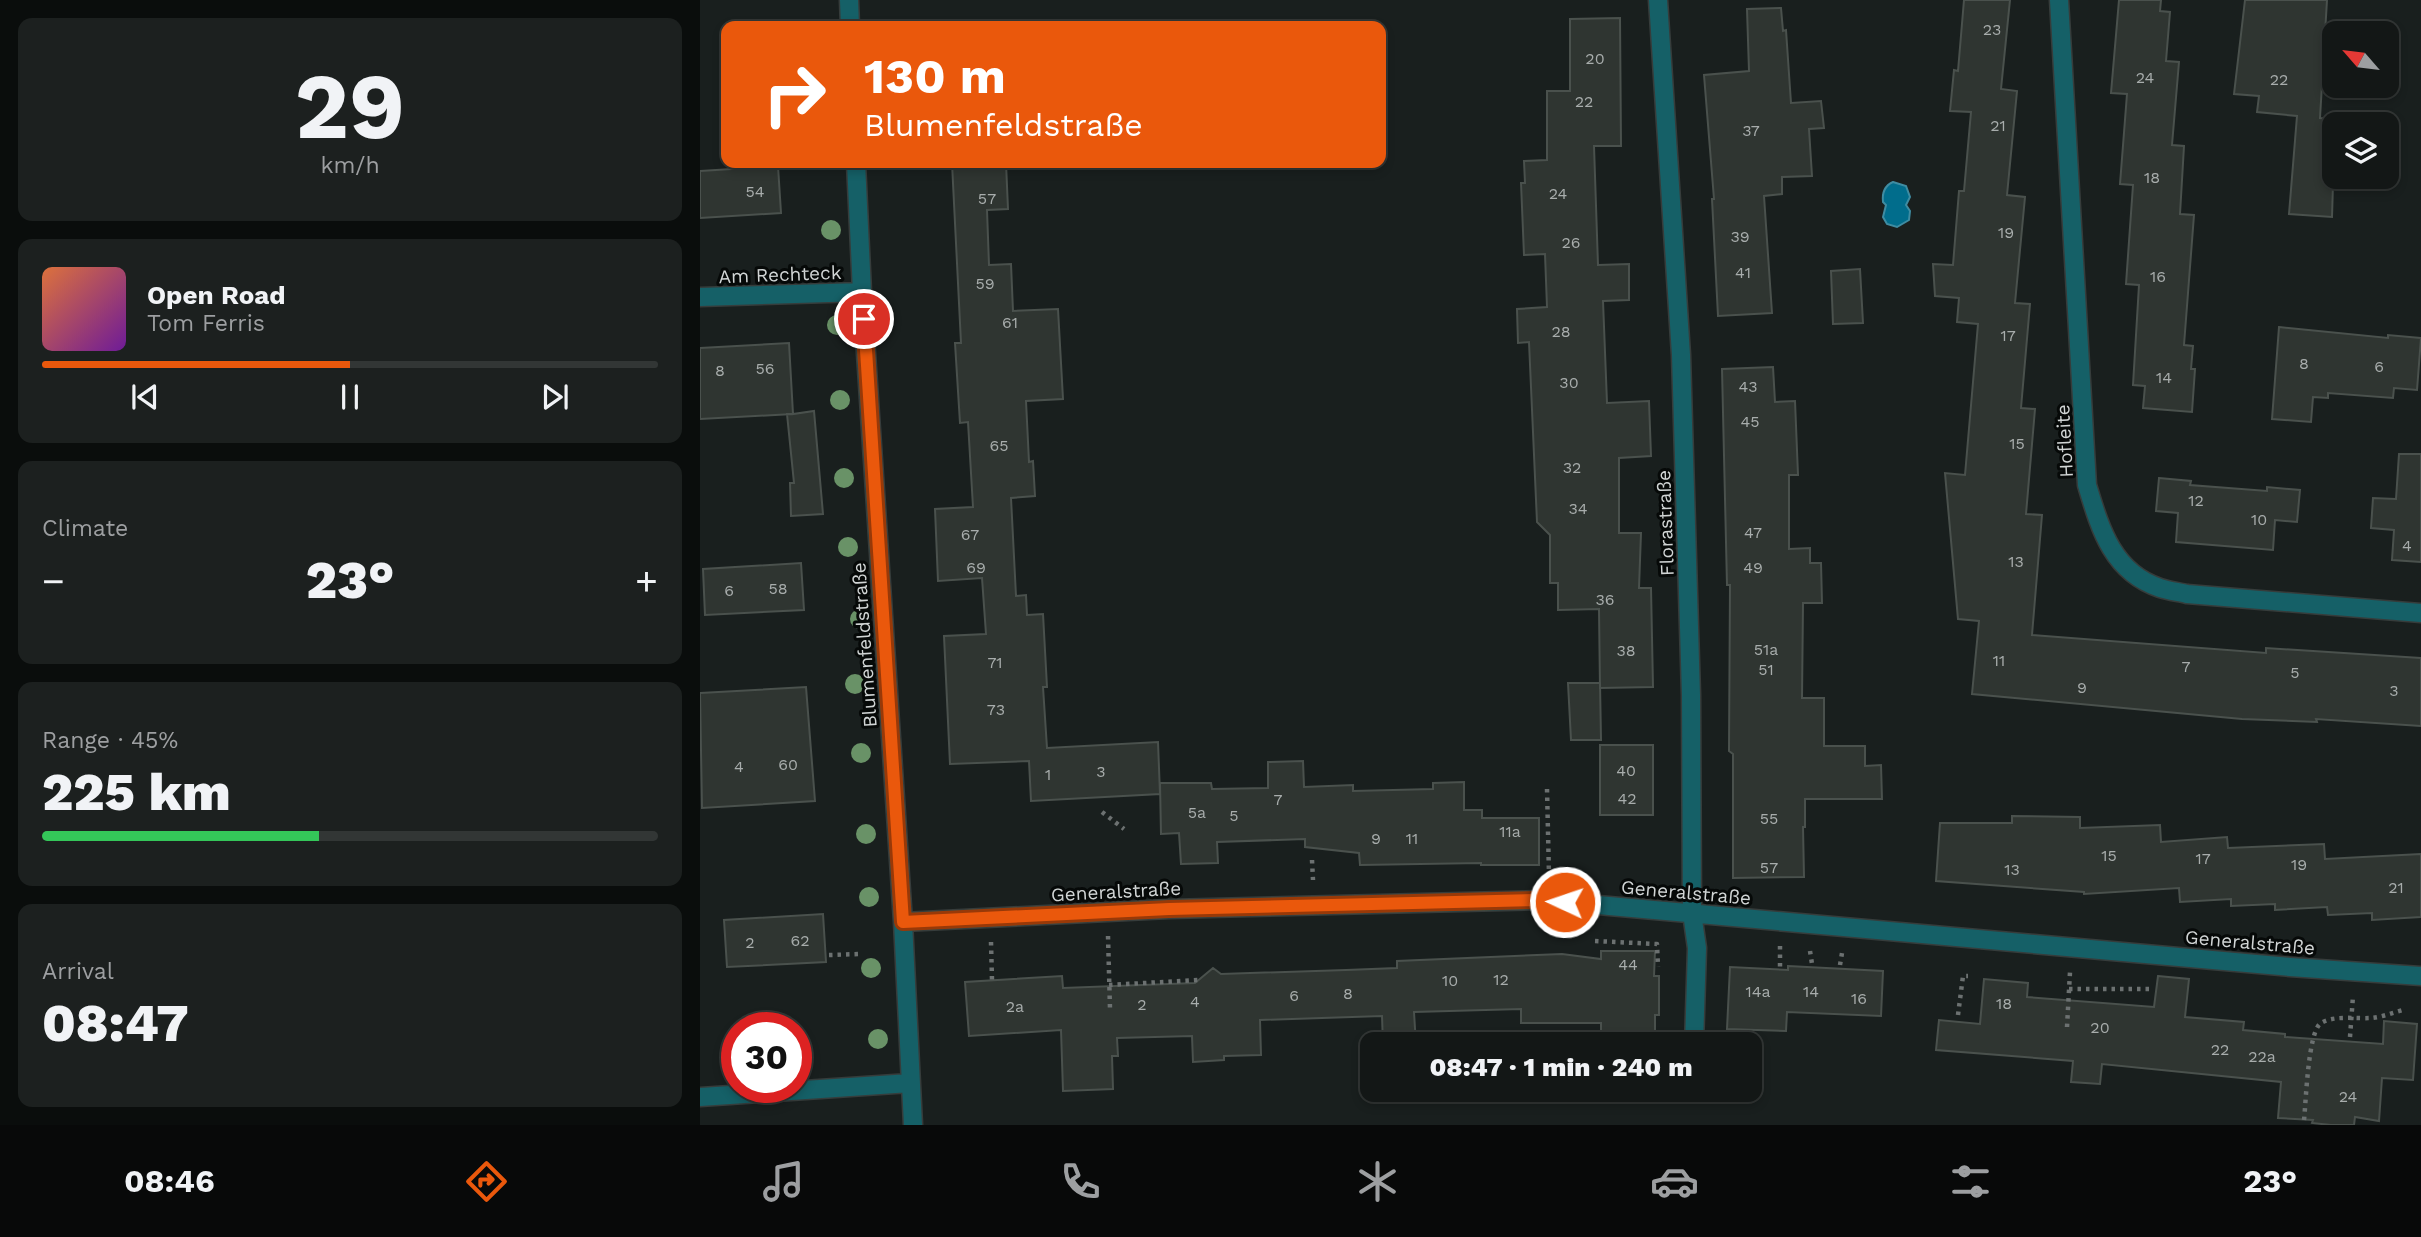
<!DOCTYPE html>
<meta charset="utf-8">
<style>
:root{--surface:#131716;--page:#1c201f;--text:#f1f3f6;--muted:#9d9fa1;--line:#323635;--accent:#ea580c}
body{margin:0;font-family:"Work Sans",sans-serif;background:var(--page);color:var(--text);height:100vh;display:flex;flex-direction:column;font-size:26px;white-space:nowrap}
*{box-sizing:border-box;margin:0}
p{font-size:23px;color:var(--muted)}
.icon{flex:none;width:38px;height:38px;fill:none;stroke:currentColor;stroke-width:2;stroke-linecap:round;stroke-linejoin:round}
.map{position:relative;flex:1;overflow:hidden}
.sheet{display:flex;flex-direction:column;gap:18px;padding:18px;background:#0a0d0c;width:700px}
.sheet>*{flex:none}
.top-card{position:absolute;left:21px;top:21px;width:665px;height:147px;border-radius:14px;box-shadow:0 4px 10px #0003,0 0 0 2px var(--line);background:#ea580c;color:#fff;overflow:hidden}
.needle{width:46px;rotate:298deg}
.buttons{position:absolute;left:1622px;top:21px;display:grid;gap:14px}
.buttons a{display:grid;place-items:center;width:77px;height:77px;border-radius:14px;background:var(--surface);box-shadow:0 4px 10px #0003,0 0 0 2px var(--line);font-size:35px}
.speed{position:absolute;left:21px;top:1012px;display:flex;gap:14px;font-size:35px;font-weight:700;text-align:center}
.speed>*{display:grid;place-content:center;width:91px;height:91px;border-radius:50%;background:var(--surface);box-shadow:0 4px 10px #0003,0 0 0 2px var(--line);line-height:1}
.speed .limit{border:10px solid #d22;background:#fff;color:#111}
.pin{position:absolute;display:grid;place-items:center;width:60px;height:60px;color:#fff;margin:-30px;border:4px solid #fff;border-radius:50%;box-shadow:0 2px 7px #0007}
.me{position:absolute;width:77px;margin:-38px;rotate:273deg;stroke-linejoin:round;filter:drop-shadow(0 0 5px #0008)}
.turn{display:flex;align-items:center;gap:24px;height:147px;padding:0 28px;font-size:32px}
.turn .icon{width:91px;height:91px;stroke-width:2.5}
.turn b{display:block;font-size:49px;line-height:60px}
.big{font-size:52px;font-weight:800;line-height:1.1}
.sheet .card{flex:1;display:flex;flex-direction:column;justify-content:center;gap:10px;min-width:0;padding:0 24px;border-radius:14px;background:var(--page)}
.sheet .dial{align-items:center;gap:0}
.dial b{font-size:91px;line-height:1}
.song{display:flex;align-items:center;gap:21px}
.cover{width:84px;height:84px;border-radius:10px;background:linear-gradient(135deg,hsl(20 70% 55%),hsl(280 70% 35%))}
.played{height:7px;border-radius:4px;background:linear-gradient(90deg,var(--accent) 50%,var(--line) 50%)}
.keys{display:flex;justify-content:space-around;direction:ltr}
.heat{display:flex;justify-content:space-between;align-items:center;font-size:38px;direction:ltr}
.charge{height:10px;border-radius:5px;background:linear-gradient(90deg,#34c759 45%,var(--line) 0)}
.trip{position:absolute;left:660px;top:1032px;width:402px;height:70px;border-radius:14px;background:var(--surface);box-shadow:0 4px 10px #0003,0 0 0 2px var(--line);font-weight:800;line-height:70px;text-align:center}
.menu{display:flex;height:112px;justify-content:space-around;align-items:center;background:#080909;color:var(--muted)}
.menu .icon{width:49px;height:49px}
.menu .current{color:var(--accent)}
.menu b{font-size:32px;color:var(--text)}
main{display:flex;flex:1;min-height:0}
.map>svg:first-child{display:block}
.water{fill:#016d8c;stroke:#3f8ca2;stroke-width:2}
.building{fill:#2f3531;stroke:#4a514d;stroke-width:2}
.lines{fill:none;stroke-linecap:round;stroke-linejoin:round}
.minor-casing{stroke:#363c3b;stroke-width:21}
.path{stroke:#6c7171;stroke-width:4.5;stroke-dasharray:3.5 5;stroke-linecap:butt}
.minor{stroke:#156067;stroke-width:18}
.tree{fill:#699267}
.route-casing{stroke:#983908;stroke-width:18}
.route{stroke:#ea580c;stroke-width:12}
.labels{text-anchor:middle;stroke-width:6;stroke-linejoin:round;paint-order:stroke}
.number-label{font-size:16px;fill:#a8adac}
.street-label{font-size:19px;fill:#d1d5d5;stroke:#060908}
</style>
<main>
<section class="sheet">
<div class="card dial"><b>29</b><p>km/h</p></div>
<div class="card">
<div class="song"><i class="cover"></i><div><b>Open Road</b><p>Tom Ferris</p></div></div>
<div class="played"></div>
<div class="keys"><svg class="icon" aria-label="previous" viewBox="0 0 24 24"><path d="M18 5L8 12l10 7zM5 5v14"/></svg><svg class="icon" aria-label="pause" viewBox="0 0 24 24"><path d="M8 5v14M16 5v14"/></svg><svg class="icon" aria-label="next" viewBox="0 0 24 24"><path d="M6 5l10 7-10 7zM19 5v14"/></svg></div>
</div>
<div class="card"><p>Climate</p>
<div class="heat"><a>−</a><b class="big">23°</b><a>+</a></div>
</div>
<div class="card"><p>Range · 45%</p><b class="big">225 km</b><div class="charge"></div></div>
<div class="card"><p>Arrival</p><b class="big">08:47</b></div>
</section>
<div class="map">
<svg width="1721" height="1125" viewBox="0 0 1721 1125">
<rect width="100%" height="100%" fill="#191f1e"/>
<!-- water -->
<path class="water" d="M1193,182L1206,186L1210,197L1206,205L1210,211L1209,220L1197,227L1187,224L1183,217L1186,205L1183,202C1182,193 1184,186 1193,182Z"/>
<!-- building -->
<path class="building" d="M1264,0H1310L1301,89L1317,91L1307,195L1325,197L1315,303L1330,304L1321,408L1335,409L1326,514L1342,515L1332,635L1566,653V648L1721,658V726L1616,719L1617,722L1542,719L1272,694L1279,621L1258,619L1245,473L1265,475L1278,324L1257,322L1259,298L1235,296L1233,264L1253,265L1259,191H1264L1271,112L1250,111L1254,70L1258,71Z
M1419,0H1461L1460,11L1470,12L1466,61L1479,62L1472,145L1484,146L1480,214L1494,215L1484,345L1493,346L1491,369H1495L1492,412L1443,408L1445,386L1433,385L1439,285L1426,284L1433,185L1420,184L1427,94L1411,93Z
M1545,0H1627L1620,118L1629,119L1625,150L1634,151L1632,217L1589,214L1597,116L1557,112L1559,96L1534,94Z
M1081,8L1083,31L1086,30L1091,103L1121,101L1124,128L1109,129L1112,176L1082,177V194L1064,196L1072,313L1018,316L1012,199H1014L1004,75L1049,71L1047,9Z
M920,18L921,146H894L898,265L929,264V300L903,301L907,403L949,401L951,456L919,458V533H941L939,588H951L953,687L900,688L899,609L858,610V583H850V535L837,522L829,342L818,343L817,309L847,307L845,254L824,255L821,183H825L824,161L847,160V91H870V19Z
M252,163H306L308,209L287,210L289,265L311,264L313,311L358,309L363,399L326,401L329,462L333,461L335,496L311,498L316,596L326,595L327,615L343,614L347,687H343L347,748L458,742L460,794L331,801L329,761L250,764L244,636L286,634L282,578L238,581L235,509L273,507L268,422L260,423L255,343H261Z
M78,166L81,213L0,218V171Z
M1160,269L1163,323L1133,324L1131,271Z
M1579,327L1688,338V335L1721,338L1717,390L1694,388L1693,398L1628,393V398L1613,397L1611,422L1572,419Z
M89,343L93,414L114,411L123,514L91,516L90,483H94L87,414H93L0,419V348Z
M1073,367L1075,402L1095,401L1098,475H1089V549L1110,548V563H1121L1122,603H1103L1102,698H1124V746H1165V766L1181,765L1182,799H1105V827H1103L1104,877L1033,878V754L1029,751L1030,585H1027L1022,369Z
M1699,454H1721V562L1692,560L1694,530L1671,528L1673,498L1696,499Z
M1459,478L1491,481L1490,485L1567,491V487L1600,490L1597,522L1575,520L1573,550L1476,542L1478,513L1456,511Z
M101,563L104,610L5,615L3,569Z
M868,683H900L901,740H871Z
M106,687L115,801L2,808L0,693Z
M900,745H953V815H900Z
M603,761L604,787L653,785V791L733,789V783L764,782V810H782V818H839V865H781V863L660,865L659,853L605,847V839L517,842L518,863L481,864L479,833L461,834L460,783H511L512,789L568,788V762Z
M1312,816L1380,817V828L1460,825L1461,842L1527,837L1528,848L1624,844L1625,859L1721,854V917L1672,920V913L1628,915L1627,907L1575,910V904L1531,906V899L1480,902L1479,888L1384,894V892L1236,881L1240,823H1312Z
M123,914L126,962L27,967L24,920Z
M901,951H955L954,976H959V1015H955V1045H901V1023H821V1009L714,1012L716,1045H683L682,1016L560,1020L561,1055L524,1056V1060L493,1062L492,1036L417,1038L418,1056H412L413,1089L363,1091L361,1030L269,1036L265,982L362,976L363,988L495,983L513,968L521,974L646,970L697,968V961L862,954L901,959Z
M1088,966L1183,971L1181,1016L1087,1012L1086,1031L1027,1029L1030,967L1088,970Z
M1458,976L1489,979L1485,1017L1544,1022L1543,1030L1585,1034V1037L1683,1044L1684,1021L1717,1024L1713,1080L1682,1078L1679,1121L1655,1117L1654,1125H1631L1612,1123L1613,1120L1578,1118L1581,1082L1402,1064L1400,1084L1371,1082L1373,1061L1236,1050L1239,1020L1280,1024L1284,979L1328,983L1327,997L1454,1007Z"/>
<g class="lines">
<!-- minor casing -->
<g class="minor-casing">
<path id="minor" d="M149,0L150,26
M958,0L981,355L991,695L992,913L997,948L994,1045
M1359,0L1387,485C1400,528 1412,572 1460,588C1469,591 1479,592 1487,594L1721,613
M156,163L162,292L203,922L213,1125
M0,297L162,292
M203,922L469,909L842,900L1590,967L1721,976
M0,1097L210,1083"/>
</g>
<!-- path -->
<path class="path" d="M847,789L849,875
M402,812L424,829
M612,860L613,880
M408,936L410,1009
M895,941L957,944L958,967
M291,942L292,980
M1080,946V967
M1110,951L1112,964
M129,955L161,954
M1140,965L1142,953
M409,985L498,980
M1369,989H1452
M1258,1015L1263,976H1268
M1367,1027L1370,972
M1650,1037L1653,996
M1604,1120C1606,1102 1608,1031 1621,1023C1634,1015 1657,1019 1671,1018C1682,1017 1692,1013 1703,1010"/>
<!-- minor -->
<use href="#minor" class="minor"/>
</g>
<!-- trees -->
<g class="tree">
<circle cx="131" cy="230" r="10"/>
<circle cx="137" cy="325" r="10"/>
<circle cx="140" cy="400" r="10"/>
<circle cx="144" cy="478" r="10"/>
<circle cx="148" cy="547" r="10"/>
<circle cx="160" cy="619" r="10"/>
<circle cx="155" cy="684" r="10"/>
<circle cx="161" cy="753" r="10"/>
<circle cx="166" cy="834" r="10"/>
<circle cx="169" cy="897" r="10"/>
<circle cx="171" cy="968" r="10"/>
<circle cx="178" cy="1039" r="10"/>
</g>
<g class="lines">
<!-- route casing -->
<g class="route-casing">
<path id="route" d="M164,319L203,922L469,909L837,900L865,902"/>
</g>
<!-- route -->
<use href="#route" class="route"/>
</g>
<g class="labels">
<!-- number labels -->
<g class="number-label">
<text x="1292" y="35">23</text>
<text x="895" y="64">20</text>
<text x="1445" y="83">24</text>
<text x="1579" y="85">22</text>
<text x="884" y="107">22</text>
<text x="1298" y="131">21</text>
<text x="1051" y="136">37</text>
<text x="1452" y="183">18</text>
<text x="55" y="197">54</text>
<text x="858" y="199">24</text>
<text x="287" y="204">57</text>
<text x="1306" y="238">19</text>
<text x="1040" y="242">39</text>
<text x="871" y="248">26</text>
<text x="1043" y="278">41</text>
<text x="1458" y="282">16</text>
<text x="285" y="289">59</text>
<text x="310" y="328">61</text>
<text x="861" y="337">28</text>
<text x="1308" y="341">17</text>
<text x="1604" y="369">8</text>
<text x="1679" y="372">6</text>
<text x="65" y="374">56</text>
<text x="20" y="376">8</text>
<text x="1464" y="383">14</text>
<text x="869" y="388">30</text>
<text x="1048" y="392">43</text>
<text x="1050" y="427">45</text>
<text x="1317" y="449">15</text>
<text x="299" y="451">65</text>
<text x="872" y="473">32</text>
<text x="1496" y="506">12</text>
<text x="878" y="514">34</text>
<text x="1559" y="525">10</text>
<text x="1053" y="538">47</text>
<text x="270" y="540">67</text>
<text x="1707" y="551">4</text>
<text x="1316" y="567">13</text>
<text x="276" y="573">69</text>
<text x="1053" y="573">49</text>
<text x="78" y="594">58</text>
<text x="29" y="596">6</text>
<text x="905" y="605">36</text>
<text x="1066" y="655">51a</text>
<text x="926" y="656">38</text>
<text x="1299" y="666">11</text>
<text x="295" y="668">71</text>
<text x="1486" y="672">7</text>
<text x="1066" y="675">51</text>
<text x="1595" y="678">5</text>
<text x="1382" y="693">9</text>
<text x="1694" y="696">3</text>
<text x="296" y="715">73</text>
<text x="88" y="770">60</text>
<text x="39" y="772">4</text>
<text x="926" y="776">40</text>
<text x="401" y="777">3</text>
<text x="348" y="780">1</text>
<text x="927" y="804">42</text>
<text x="578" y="805">7</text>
<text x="497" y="818">5a</text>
<text x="534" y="821">5</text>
<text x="1069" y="824">55</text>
<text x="810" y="837">11a</text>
<text x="676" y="844">9</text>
<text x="712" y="844">11</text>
<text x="1409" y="861">15</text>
<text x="1503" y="864">17</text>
<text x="1599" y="870">19</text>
<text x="1069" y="873">57</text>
<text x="1312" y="875">13</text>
<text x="1696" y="893">21</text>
<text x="100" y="946">62</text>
<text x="50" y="948">2</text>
<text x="928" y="970">44</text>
<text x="801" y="985">12</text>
<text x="750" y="986">10</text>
<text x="1058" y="997">14a</text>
<text x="1111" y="997">14</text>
<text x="648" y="999">8</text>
<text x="594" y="1001">6</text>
<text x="1159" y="1004">16</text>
<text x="495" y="1007">4</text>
<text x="1304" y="1009">18</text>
<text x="442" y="1010">2</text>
<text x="315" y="1012">2a</text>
<text x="1400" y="1033">20</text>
<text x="1520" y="1055">22</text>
<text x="1562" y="1062">22a</text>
<text x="1648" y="1102">24</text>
</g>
<!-- street labels -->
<g class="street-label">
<text transform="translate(80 274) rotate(-2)" y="7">Am Rechteck</text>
<text transform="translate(1364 441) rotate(-93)" y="7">Hofleite</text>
<text transform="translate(965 523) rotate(-92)" y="7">Florastraße</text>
<text transform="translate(164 645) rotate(-94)" y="7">Blumenfeldstraße</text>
<text transform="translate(416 891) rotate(-3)" y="7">Generalstraße</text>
<text transform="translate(986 892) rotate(5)" y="7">Generalstraße</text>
<text transform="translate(1550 942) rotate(5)" y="7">Generalstraße</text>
</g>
</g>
</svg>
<div class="buttons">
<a><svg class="needle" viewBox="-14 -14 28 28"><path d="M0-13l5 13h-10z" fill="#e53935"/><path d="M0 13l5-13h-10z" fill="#9d9fa1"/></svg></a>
<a><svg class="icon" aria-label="layers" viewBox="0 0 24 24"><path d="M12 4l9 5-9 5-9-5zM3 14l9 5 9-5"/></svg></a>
</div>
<div class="speed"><div class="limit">30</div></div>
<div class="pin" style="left:164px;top:319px;background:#d93025"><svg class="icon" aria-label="arrive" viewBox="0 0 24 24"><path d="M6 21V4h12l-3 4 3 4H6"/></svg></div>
<svg class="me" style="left:865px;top:902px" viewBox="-20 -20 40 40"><circle r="17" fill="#ea580c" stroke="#fff" stroke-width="3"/><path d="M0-11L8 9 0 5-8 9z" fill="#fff"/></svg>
<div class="trip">08:47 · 1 min · 240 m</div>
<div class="top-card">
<div class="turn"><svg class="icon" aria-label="right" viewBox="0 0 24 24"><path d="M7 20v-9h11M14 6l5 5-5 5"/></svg><div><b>130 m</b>Blumenfeldstraße</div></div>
</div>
</div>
</main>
<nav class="menu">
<b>08:46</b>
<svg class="icon current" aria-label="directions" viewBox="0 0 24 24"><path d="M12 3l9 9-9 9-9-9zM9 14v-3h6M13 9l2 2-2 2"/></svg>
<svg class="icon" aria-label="music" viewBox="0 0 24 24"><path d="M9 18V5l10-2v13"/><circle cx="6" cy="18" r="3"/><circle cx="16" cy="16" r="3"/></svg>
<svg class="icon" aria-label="phone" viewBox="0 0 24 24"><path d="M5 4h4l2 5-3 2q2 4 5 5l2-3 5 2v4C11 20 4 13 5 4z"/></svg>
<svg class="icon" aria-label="climate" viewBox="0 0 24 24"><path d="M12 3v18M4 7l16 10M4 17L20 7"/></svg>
<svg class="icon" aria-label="car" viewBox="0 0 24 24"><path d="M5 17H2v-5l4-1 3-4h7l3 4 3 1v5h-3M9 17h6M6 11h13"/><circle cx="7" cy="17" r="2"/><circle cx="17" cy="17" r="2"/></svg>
<svg class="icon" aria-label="filters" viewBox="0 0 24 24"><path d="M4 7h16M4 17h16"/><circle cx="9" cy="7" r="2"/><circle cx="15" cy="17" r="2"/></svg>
<b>23°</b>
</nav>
